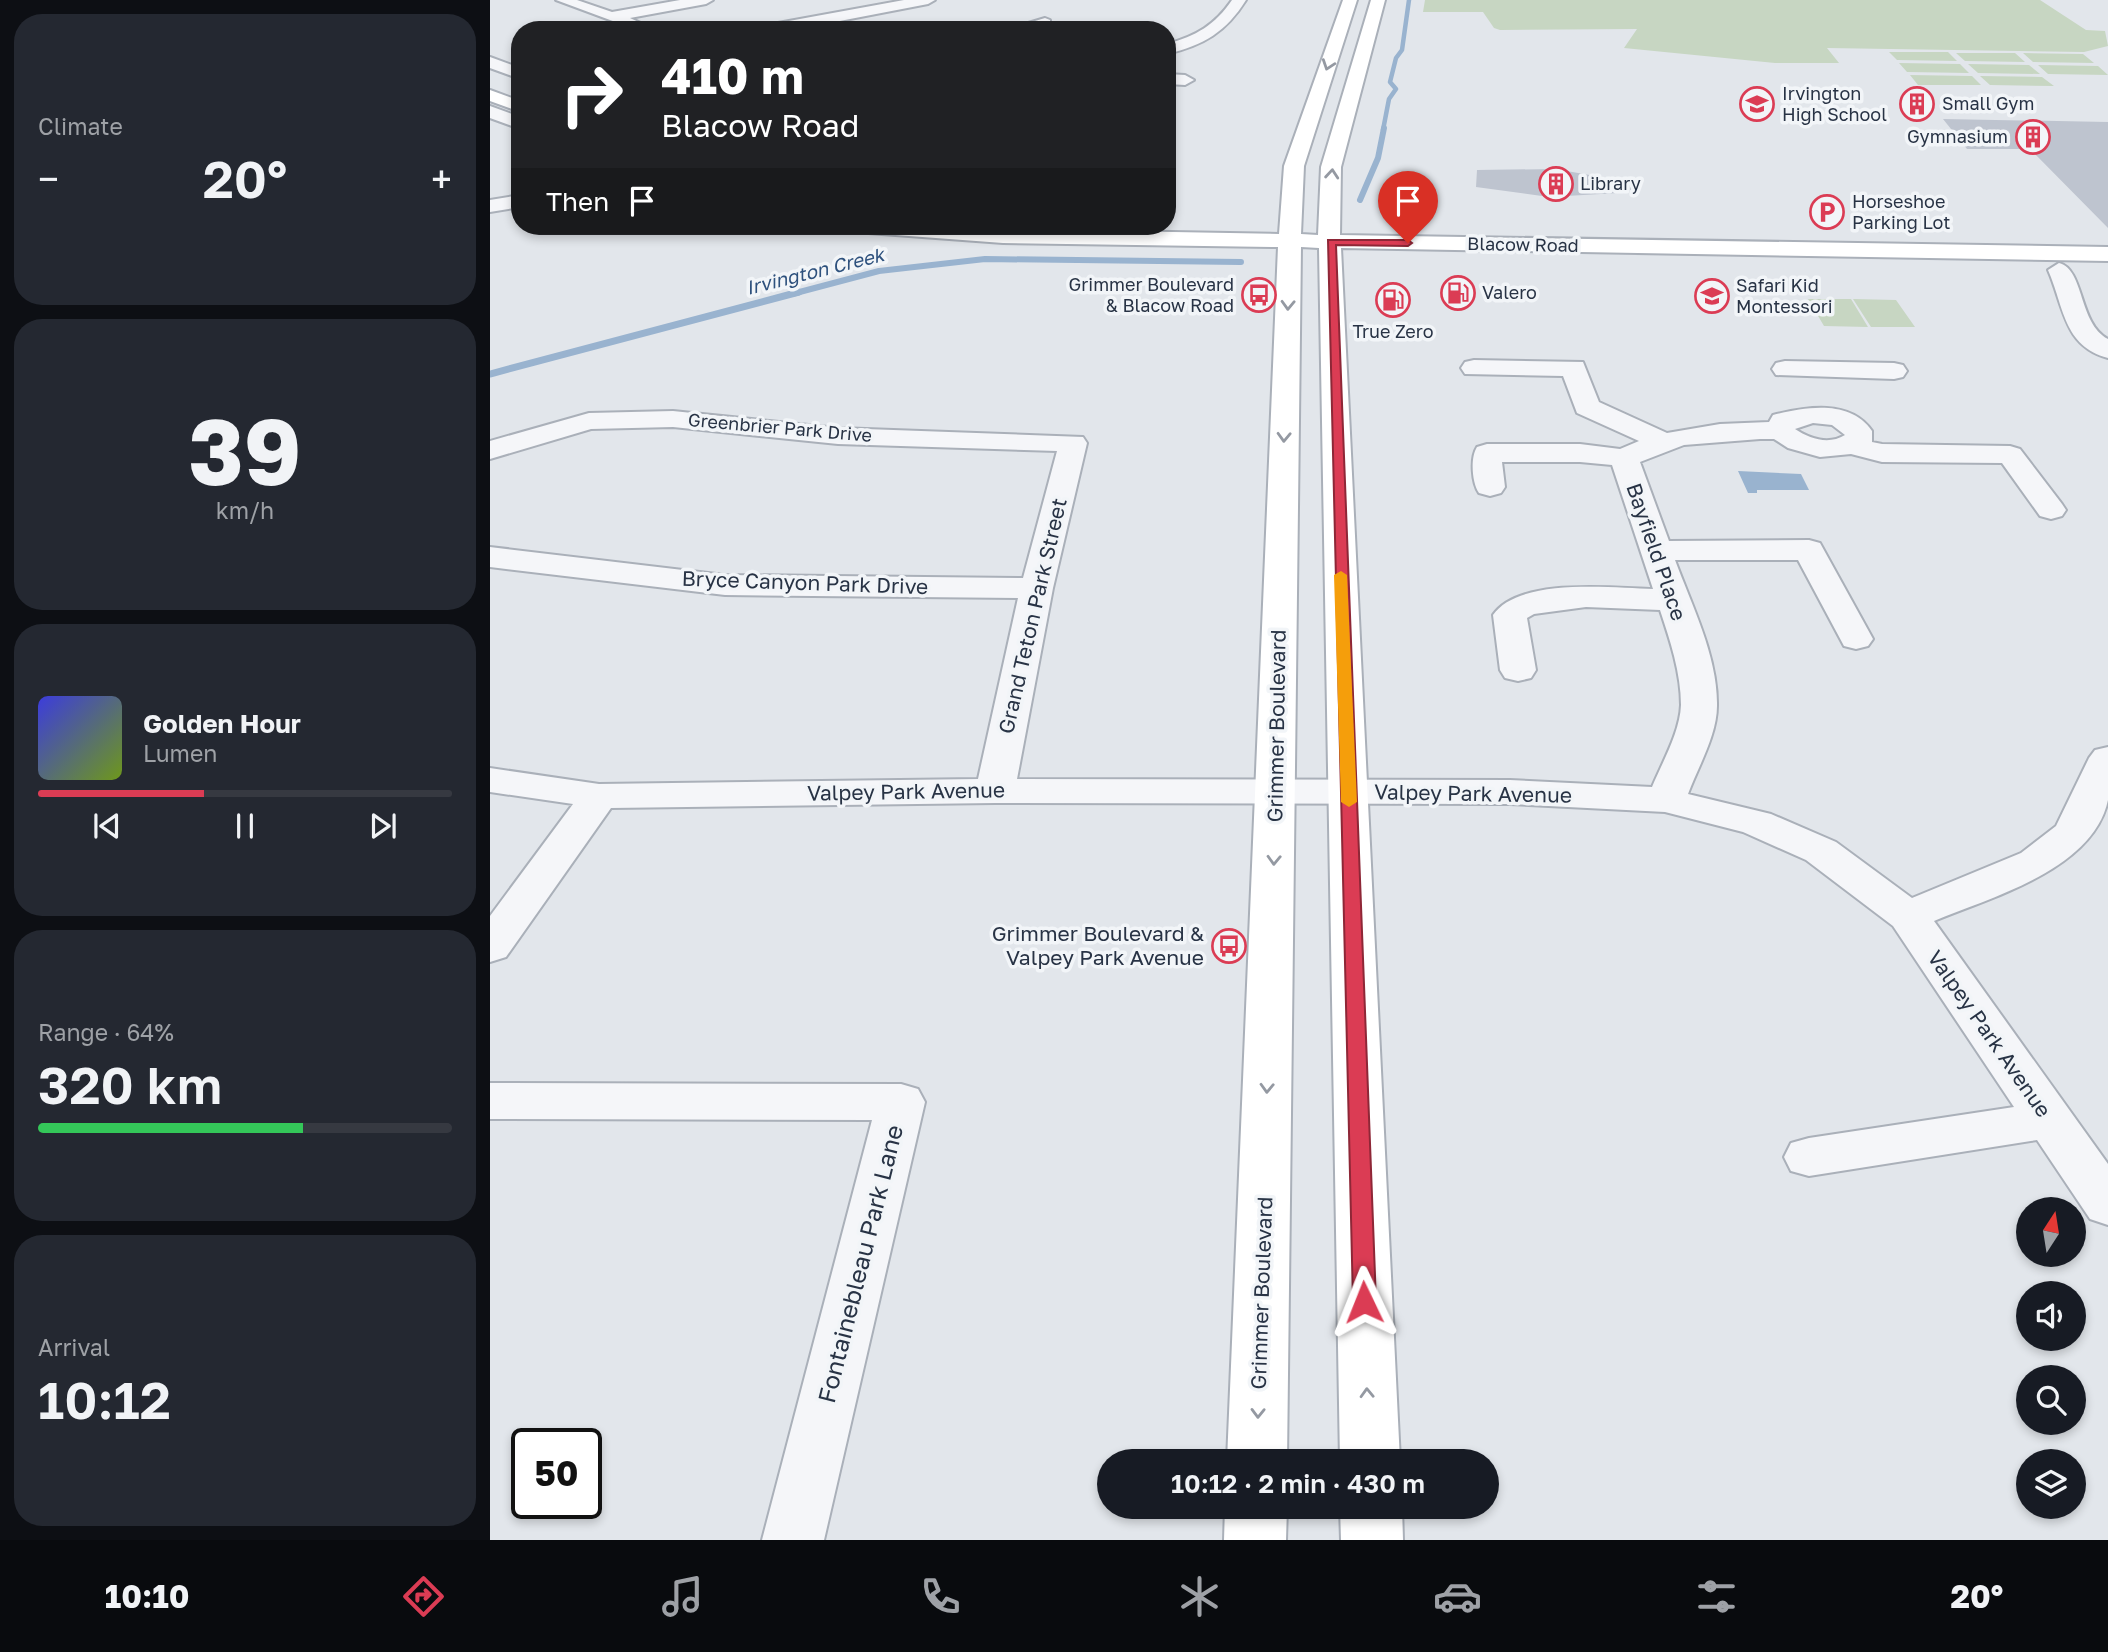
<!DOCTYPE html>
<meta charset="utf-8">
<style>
:root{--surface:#171b24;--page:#242831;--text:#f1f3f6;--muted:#9ea1a6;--line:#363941;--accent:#db3c54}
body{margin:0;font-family:"Golos Text",sans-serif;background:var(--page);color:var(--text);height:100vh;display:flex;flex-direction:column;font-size:26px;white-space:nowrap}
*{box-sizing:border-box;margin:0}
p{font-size:23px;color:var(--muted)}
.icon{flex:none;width:38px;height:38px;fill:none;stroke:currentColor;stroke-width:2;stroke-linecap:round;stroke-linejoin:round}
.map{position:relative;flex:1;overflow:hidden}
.details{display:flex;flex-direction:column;gap:14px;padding:14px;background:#0d0f14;width:490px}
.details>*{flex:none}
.guide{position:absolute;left:21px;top:21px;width:665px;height:214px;border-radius:28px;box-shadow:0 4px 10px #0003;background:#202124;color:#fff;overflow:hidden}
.needle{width:46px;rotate:12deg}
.fabs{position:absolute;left:1526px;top:1197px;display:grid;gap:14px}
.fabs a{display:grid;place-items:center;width:70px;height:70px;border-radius:50%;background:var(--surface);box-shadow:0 4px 10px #0003;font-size:35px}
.speed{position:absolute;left:21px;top:1428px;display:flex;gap:14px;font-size:35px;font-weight:700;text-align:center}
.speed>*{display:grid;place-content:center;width:91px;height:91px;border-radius:50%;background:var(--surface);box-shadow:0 4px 10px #0003;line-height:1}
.speed .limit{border:4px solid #111;border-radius:10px;background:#fff;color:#111}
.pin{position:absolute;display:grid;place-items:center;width:60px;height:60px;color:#fff;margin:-72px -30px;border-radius:50% 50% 50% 0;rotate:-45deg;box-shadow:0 0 7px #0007}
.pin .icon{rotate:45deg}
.me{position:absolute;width:77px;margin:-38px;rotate:358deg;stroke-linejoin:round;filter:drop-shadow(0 0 5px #0008)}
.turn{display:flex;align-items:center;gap:24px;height:147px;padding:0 35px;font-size:32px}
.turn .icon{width:91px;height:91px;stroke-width:2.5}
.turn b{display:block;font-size:49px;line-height:60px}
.then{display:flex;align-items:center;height:66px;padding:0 35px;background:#0003;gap:14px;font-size:26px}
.big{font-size:52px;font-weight:600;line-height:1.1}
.details .card{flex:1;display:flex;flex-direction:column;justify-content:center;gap:10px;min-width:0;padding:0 24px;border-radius:28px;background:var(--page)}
.details .dial{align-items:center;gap:0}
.dial b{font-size:91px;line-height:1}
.song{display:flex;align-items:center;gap:21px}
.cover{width:84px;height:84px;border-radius:10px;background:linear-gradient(135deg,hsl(240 70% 55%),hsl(80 70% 35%))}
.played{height:7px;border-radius:4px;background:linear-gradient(90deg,var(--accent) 40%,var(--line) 40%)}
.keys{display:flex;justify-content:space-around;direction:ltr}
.heat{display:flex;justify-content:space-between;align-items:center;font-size:38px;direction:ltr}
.charge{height:10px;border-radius:5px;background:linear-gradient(90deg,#34c759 64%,var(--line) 0)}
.trip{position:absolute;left:607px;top:1449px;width:402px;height:70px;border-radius:35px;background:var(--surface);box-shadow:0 4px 10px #0003;font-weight:600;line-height:70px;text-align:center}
.tab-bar{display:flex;height:112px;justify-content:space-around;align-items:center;background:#090b0e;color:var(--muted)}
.tab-bar .icon{width:49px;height:49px}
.tab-bar .current{color:var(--accent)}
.tab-bar b{font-size:32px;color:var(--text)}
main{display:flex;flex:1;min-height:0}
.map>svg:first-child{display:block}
.green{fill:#c7d6c2}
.water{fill:#99b3cf}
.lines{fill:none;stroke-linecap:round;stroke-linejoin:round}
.stream-far2{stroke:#99b3cf;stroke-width:4.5}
.stream-far1{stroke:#99b3cf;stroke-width:6}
.stream{stroke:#99b3cf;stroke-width:7}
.building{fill:#bec4cf}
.minor-casing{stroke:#aab0b9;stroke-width:4}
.secondary-casing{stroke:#aab0b9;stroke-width:4}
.minor{fill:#f5f6f9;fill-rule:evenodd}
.secondary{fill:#fff;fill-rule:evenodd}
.oneway{stroke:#9499a2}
.route{fill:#db3c54;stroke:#8e2737;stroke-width:2}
.slow{fill:#f59e0b}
.labels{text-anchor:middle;stroke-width:7;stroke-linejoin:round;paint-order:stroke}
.far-poi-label{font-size:18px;fill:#283345;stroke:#f2f5f8;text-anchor:start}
.far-street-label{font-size:18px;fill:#283345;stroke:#f2f5f8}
.far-water-label{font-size:19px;font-style:italic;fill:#2e517d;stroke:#f2f5f8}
.street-label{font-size:21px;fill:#283345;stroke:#f2f5f8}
.poi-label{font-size:21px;fill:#283345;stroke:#f2f5f8;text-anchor:end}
.near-street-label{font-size:24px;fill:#283345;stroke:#f2f5f8}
</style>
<main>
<section class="details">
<div class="card"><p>Climate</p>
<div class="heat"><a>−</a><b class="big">20°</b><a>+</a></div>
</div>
<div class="card dial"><b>39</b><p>km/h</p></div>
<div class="card">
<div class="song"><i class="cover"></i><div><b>Golden Hour</b><p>Lumen</p></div></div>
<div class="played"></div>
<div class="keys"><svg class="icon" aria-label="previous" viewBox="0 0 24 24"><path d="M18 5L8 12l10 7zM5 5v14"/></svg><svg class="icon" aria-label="pause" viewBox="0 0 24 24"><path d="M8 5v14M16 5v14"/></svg><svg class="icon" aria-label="next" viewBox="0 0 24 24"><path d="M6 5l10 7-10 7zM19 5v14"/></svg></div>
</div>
<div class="card"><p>Range · 64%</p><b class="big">320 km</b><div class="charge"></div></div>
<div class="card"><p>Arrival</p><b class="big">10:12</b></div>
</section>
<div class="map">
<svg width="1618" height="1540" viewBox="0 0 1618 1540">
<rect width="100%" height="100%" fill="#e2e6eb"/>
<!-- green -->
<path class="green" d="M935,0H1550L1596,30L1615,31L1618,46L1594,52L1337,48L1349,63H1285L1134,48L1147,29L1010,30L1004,28L993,12H933Z
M1399,52H1458L1467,61L1407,60Z
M1466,53H1525L1535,62L1475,61Z
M1533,53L1593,54L1604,63L1543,62Z
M1409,63L1470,64L1479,73L1417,72Z
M1478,64L1539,65L1550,74L1488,73Z
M1548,65L1608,66L1618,75L1558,74Z
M1420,75L1482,76L1491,85H1428Z
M1490,76L1552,77L1564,86L1500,85Z
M1318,299H1361L1378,327L1334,326Z
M1363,299L1406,300L1425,327H1381Z"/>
<!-- water -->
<path class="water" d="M1248,471L1311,474L1319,490H1267V493H1258Z"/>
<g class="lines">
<!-- stream-far2 -->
<path class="stream-far2" d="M893,130L899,99L906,89L900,82L906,58L912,50L919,0"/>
<!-- stream-far1 -->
<path class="stream-far1" d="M870,200L888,158L894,128
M302,294L389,271L495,259L751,262"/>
<!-- stream -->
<path class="stream" d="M0,374L309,292"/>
</g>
<!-- building -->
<path class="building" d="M1453,119L1618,122V228L1540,149H1477Z
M1065,169L1146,183L1145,192L1059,197L986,187L987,170Z"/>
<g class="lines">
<!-- minor casing -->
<g class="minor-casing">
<path id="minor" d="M66,0H87L122,12L190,0H223L216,4L140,18L155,25L147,30Z
M414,0H445L438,4L303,30H269L277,25Z
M742,0H756C736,32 714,45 677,54V44C706,36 725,25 742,0Z
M555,18L560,20V26L515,30Z
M0,57L30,68V79L0,68Z
M677,74L695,75L704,80L695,85L677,84Z
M0,106L30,117V129L0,118Z
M30,195V207L0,212V200Z
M1569,263C1595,270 1588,323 1618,339V358C1573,346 1574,306 1558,270Z
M984,360L1093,362L1109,402L1177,433L1230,424L1279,422L1283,415C1316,407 1360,399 1382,431V442L1392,444L1520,446L1530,449L1572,504L1576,510L1572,516L1561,519L1550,516L1512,463L1392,462L1361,454L1330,457L1298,448L1284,439H1270L1194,445L1150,462L1179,541L1319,540L1330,543L1383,639L1378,646L1366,649L1354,646L1308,560H1185C1202,606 1228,657 1227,706C1227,735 1208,767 1198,794L1281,814L1346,842L1422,898L1531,853L1566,826L1599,758L1605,750L1618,747C1618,763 1618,784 1618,800C1603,870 1501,897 1444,921L1618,1164V1225L1600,1219L1547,1140L1319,1176L1301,1171L1294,1157L1301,1143L1319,1138L1524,1107L1403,926L1316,860L1253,832L1175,812L1020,804L505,803L121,808L16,957L0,962V916L83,804L0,792V768L109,784L488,779L528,598L235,595L0,567V547L235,575L533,578L567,451L348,444L183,427L101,429L0,459V441L99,413L183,411L348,428L593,437L597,443L563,588L527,779L1020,780L1162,787C1172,763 1190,732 1191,705C1191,673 1180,640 1170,610L1096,607L1044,614L1037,618L1046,670L1041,678L1028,681L1015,678L1010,670L1003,615C1029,577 1122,588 1163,589L1122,465L1090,462H1012L1015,487L1011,493L1000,496L989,493C982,483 980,458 987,447L997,444H1090L1130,449L1149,441L1087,413L1073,376L975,374L971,368L975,362ZM1323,423L1342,425L1355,435C1339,445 1320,439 1305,429Z
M1295,361L1404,363L1413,365L1417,371L1413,377L1404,379L1286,375L1282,369L1286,363Z
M0,1083L411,1084L428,1089L435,1102L334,1540H272L382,1120L0,1119Z"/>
</g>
<!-- secondary casing -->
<g class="secondary-casing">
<path id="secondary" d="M853,0H867L814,166L811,234L828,235L831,167L881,0H895L851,167L850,235L1618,247V261L851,248L910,1461H850L829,248L811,247L797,1461H737L788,247L513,243L365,232L354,226L789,234L794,166Z
M0,90L30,101V112L0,101Z
M735,1507H797L796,1540H734Z
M850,1507H912L913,1540H851Z"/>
</g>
<!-- minor -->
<use href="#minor" class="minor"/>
<!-- secondary -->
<use href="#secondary" class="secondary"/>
</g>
<!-- one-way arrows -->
<defs><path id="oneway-chevron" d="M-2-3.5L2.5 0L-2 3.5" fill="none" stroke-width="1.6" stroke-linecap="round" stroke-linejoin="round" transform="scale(1.75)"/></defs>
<g class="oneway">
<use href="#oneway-chevron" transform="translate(838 65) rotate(109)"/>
<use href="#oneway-chevron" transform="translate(842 174) rotate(-85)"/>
<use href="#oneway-chevron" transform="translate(798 305) rotate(92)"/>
<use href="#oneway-chevron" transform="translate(794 437) rotate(92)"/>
<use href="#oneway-chevron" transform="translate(784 860) rotate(92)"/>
<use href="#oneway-chevron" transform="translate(777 1088) rotate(92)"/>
<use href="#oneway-chevron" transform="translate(877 1393) rotate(-92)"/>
<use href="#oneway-chevron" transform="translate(768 1413) rotate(91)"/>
</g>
<!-- route -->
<path class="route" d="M838,240H918L922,243L918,246L846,245L886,1302L883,1308L874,1311L866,1308L863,1302Z"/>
<!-- slow -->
<path class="slow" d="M851,571L857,575L867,802L859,807L851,802L844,575Z"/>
<!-- icons -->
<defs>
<g id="school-ring" transform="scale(1.75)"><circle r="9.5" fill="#f2f5f8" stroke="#db3c54" stroke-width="1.5"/><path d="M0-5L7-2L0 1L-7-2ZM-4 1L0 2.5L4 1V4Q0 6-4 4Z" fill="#db3c54"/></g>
<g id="building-ring" transform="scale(1.75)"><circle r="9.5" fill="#f2f5f8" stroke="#db3c54" stroke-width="1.5"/><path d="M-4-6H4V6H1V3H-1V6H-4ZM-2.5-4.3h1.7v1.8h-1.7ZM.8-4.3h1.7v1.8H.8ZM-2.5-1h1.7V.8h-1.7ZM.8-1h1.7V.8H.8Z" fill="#db3c54"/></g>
<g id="parking-ring" transform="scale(1.75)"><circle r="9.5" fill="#f2f5f8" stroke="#db3c54" stroke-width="1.5"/><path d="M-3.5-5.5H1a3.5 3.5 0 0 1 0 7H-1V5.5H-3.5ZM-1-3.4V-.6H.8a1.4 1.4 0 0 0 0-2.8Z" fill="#db3c54"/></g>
<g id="fuel-ring" transform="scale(1.75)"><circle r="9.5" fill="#f2f5f8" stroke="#db3c54" stroke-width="1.5"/><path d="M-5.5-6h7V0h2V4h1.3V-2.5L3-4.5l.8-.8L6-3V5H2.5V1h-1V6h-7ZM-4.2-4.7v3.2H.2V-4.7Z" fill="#db3c54"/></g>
<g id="bus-ring" transform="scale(1.75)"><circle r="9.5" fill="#f2f5f8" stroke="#db3c54" stroke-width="1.5"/><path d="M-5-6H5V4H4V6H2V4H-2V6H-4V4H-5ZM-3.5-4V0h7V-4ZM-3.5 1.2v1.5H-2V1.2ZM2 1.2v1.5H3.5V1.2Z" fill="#db3c54"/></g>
</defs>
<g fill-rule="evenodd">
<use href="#school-ring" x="1267" y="104"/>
<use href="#building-ring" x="1427" y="104"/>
<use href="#building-ring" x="1543" y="137"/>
<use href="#building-ring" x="1066" y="184"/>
<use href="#parking-ring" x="1337" y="212"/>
<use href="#fuel-ring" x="968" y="293"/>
<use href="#bus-ring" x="769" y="295"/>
<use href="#school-ring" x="1222" y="296"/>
<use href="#fuel-ring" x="903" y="300"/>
<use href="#bus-ring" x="739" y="946"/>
</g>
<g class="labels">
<!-- far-poi labels -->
<g class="far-poi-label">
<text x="1292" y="100">Irvington<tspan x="1292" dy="21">High School</tspan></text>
<text x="1452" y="110">Small Gym</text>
<text x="1518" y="143" text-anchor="end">Gymnasium</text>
<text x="1090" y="190">Library</text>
<text x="1362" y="208">Horseshoe<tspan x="1362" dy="21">Parking Lot</tspan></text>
<text x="744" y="291" text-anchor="end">Grimmer Boulevard<tspan x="744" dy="21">&amp; Blacow Road</tspan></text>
<text x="1246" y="292">Safari Kid<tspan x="1246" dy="21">Montessori</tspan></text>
<text x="992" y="299">Valero</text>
<text x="903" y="338" text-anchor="middle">True Zero</text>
</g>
<!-- far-street labels -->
<g class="far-street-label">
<text transform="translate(1033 245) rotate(1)" y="6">Blacow Road</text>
<text transform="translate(290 428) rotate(5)" y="6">Greenbrier Park Drive</text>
</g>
<!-- far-water labels -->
<g class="far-water-label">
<text transform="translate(325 271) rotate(-14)" y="7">Irvington Creek</text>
</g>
<!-- street labels -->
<g class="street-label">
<text transform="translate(1166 552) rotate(71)" y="7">Bayfield Place</text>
<text transform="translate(315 583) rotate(2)" y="7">Bryce Canyon Park Drive</text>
<text transform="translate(543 616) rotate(-77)" y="7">Grand Teton Park Street</text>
<text transform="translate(787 726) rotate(-89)" y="7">Grimmer Boulevard</text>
<text transform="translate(416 792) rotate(-1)" y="7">Valpey Park Avenue</text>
<text transform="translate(983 794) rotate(1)" y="7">Valpey Park Avenue</text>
<text transform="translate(1499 1034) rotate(55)" y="7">Valpey Park Avenue</text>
<text transform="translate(772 1293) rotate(-88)" y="7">Grimmer Boulevard</text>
</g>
<!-- poi labels -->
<g class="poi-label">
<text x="714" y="941">Grimmer Boulevard &amp;<tspan x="714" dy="24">Valpey Park Avenue</tspan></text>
</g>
<!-- near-street labels -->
<g class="near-street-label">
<text transform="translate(371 1264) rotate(-76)" y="8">Fontainebleau Park Lane</text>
</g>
</g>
</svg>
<div class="fabs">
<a><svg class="needle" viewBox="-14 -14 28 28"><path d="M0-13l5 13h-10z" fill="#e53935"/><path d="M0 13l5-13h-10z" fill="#9ea1a6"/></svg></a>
<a><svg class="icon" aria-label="sound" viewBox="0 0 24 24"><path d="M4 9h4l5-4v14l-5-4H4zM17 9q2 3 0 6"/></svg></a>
<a><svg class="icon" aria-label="search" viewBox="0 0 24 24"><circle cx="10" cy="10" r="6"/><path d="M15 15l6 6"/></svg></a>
<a><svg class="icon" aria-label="layers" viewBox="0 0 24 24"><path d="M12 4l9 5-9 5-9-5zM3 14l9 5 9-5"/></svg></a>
</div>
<div class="speed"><div class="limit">50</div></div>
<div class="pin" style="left:918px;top:243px;background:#d93025"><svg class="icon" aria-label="arrive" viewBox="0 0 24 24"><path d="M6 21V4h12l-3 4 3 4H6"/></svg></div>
<svg class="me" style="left:874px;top:1302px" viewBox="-20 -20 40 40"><path d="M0-17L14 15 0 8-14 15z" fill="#db3c54" stroke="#fff" stroke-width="4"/></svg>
<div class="trip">10:12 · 2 min · 430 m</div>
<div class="guide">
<div class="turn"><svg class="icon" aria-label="right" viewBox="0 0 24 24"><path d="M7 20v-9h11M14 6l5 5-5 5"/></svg><div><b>410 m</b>Blacow Road</div></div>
<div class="then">Then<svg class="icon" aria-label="arrive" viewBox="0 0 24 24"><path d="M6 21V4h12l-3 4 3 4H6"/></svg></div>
</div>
</div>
</main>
<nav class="tab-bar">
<b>10:10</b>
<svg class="icon current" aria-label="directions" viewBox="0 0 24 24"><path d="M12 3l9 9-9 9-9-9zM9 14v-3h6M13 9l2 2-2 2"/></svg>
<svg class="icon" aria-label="music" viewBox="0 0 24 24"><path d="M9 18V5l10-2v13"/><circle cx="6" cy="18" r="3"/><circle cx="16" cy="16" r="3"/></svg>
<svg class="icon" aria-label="phone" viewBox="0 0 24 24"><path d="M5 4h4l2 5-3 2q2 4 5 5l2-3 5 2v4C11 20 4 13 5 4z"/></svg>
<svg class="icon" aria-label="climate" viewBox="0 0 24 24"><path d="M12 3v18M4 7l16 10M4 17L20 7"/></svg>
<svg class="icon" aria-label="car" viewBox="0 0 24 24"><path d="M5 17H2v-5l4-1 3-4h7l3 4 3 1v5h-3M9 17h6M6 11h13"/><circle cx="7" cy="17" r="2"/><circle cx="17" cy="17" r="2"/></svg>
<svg class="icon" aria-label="filters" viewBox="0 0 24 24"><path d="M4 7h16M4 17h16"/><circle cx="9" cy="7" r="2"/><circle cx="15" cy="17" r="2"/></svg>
<b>20°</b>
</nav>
